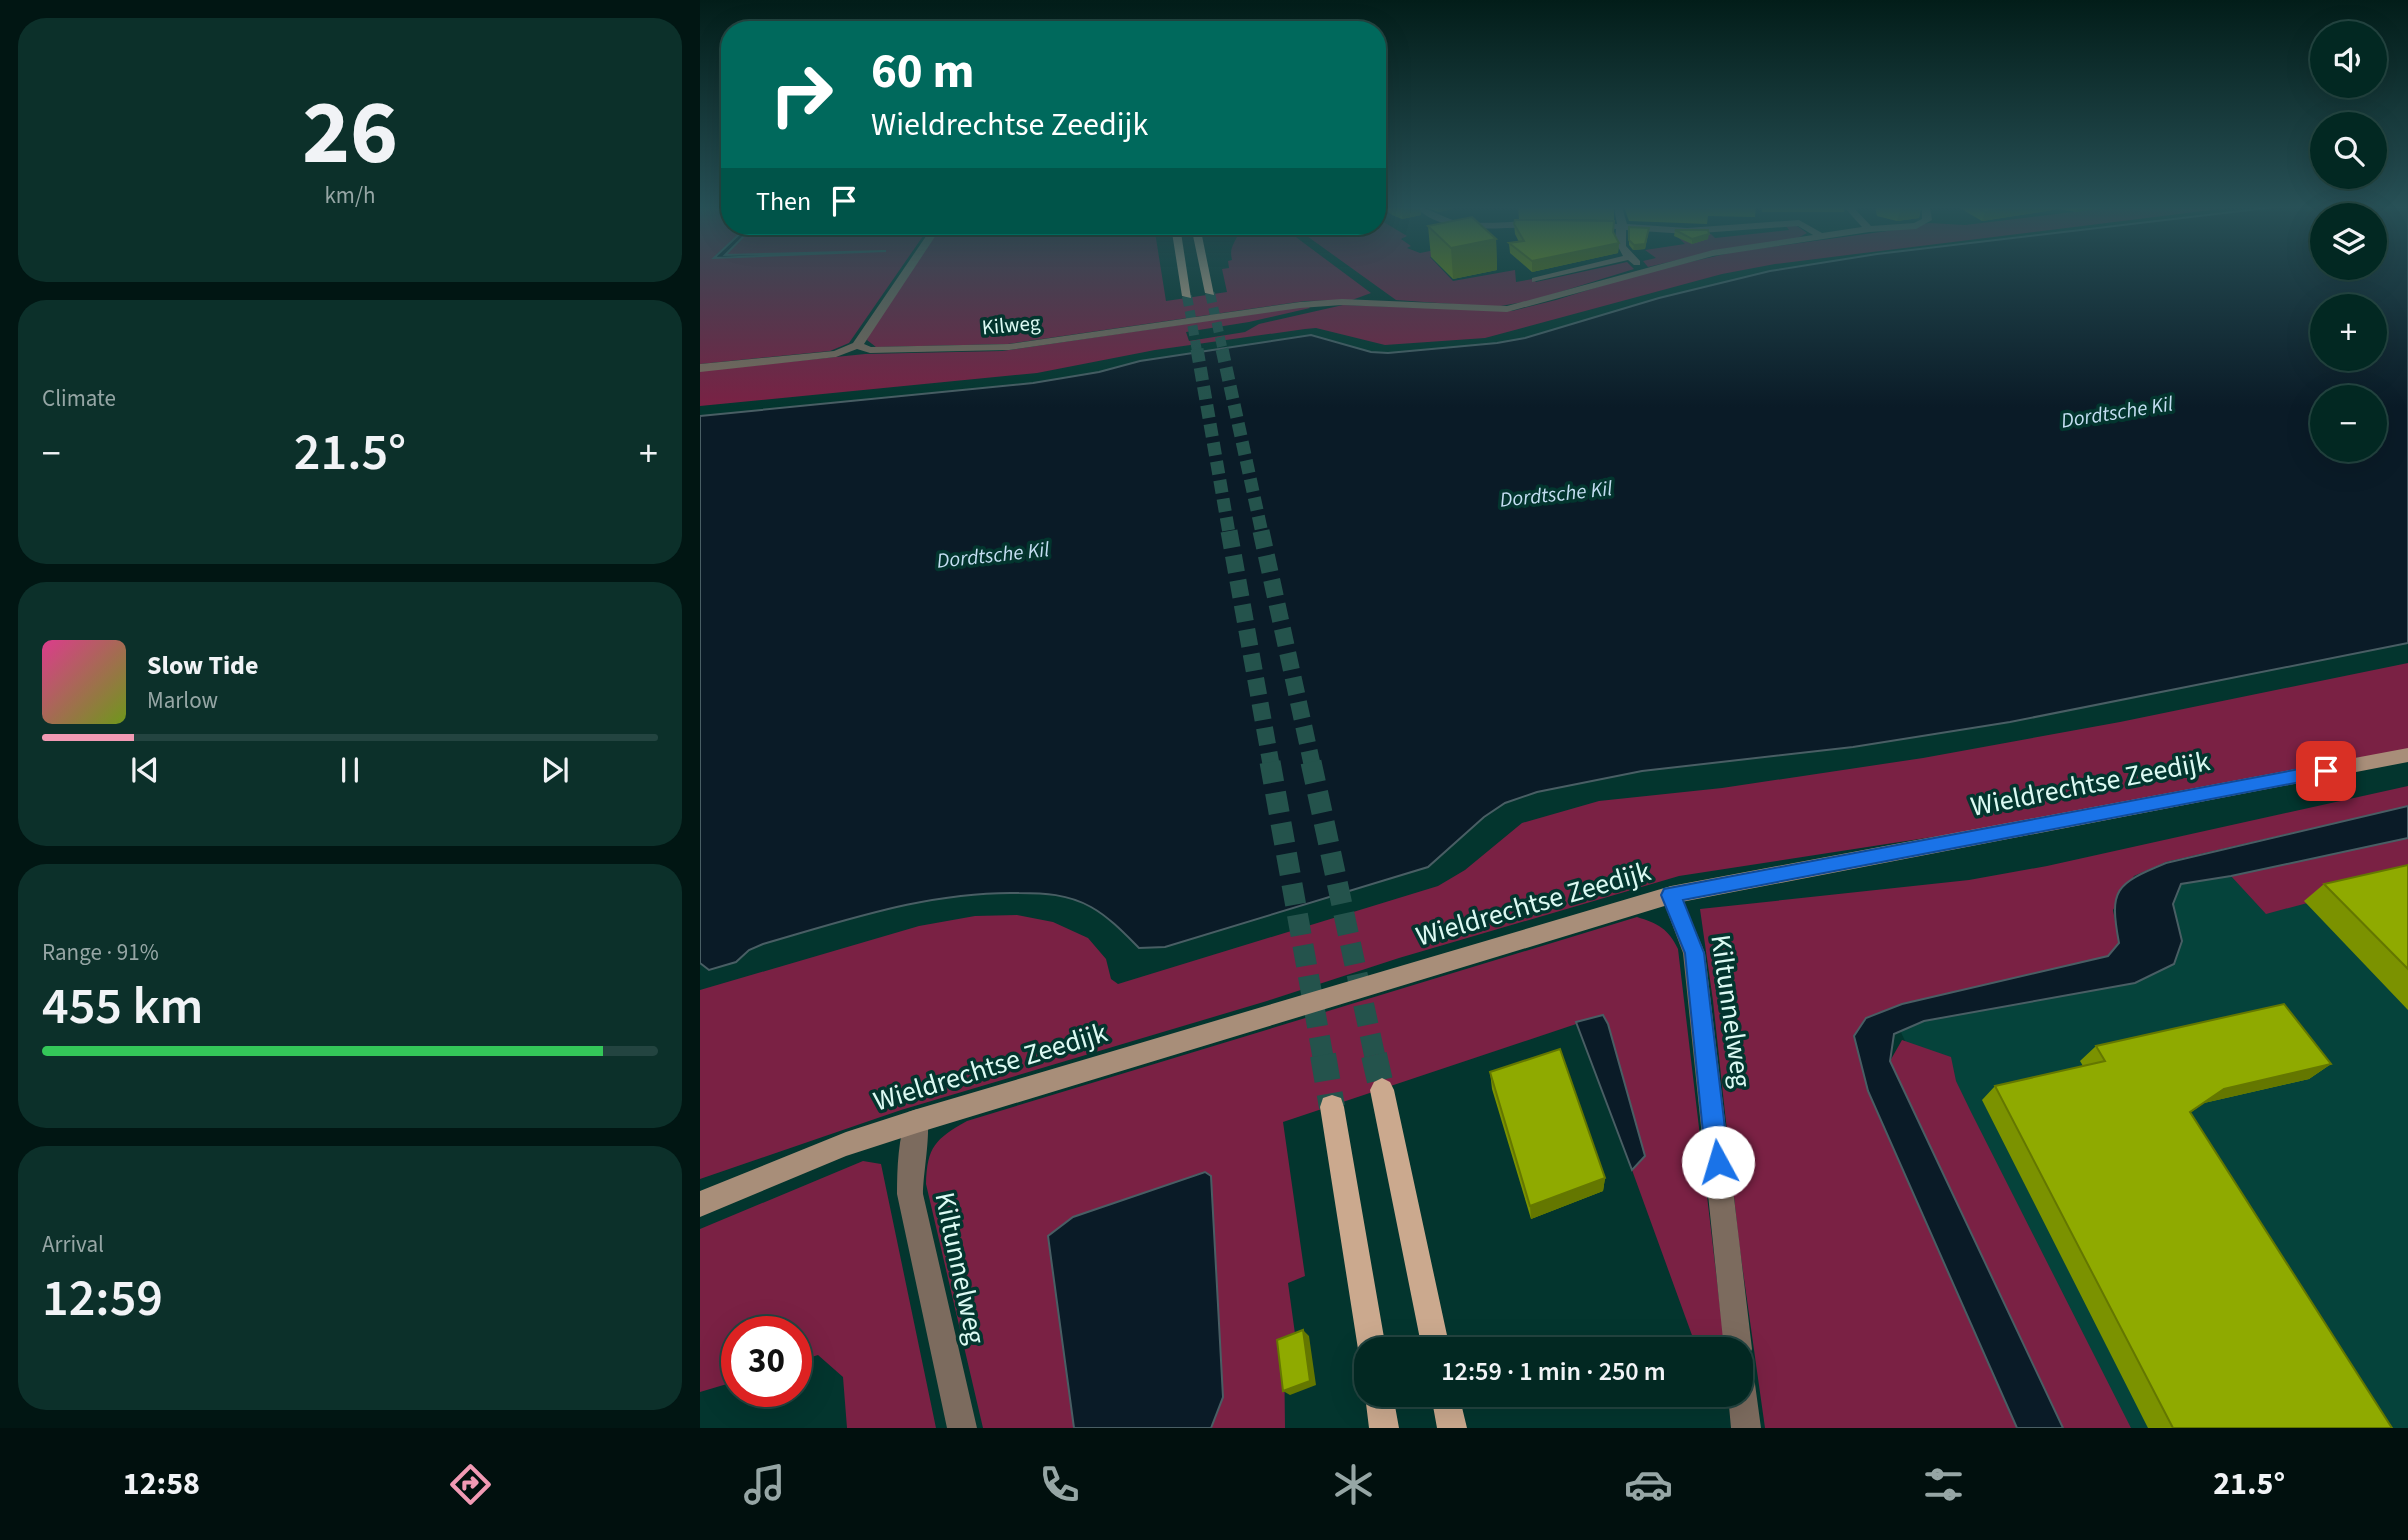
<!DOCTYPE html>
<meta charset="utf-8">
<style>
:root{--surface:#022822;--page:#0c302a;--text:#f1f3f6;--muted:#96a6a5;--line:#234440;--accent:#f19ab4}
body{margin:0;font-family:"Source Sans 3",sans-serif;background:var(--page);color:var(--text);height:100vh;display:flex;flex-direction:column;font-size:26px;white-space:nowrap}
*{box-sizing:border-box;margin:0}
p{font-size:23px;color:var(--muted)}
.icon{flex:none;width:38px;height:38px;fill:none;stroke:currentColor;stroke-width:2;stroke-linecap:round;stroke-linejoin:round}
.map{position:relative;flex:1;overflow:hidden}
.details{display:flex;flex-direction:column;gap:18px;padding:18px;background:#011613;width:700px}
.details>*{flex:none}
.top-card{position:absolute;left:21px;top:21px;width:665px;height:214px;border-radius:28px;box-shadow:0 7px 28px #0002,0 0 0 2px var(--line);background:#00695c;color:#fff;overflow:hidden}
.controls{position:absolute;left:1610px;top:21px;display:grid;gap:14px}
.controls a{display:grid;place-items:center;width:77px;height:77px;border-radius:50%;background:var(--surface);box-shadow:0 7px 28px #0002,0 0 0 2px var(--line);font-size:35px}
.speed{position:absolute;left:21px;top:1316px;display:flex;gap:14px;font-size:35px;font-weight:700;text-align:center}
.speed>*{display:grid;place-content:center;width:91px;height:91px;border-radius:50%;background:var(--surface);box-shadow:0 7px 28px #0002,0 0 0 2px var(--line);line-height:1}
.speed .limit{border:10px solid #d22;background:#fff;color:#111}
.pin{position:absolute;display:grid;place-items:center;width:60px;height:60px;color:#fff;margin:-30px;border-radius:14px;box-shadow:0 4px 10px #0006}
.me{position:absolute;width:77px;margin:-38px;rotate:354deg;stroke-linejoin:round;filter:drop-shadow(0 0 5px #0008)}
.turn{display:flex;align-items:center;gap:24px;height:147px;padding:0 35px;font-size:32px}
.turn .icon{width:91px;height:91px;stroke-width:2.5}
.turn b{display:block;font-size:49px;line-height:60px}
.then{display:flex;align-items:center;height:66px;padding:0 35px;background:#0003;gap:14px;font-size:26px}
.big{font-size:52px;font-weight:600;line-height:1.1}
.details .card{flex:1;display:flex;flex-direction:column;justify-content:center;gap:10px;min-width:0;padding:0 24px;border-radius:28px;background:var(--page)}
.details .dial{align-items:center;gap:0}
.dial b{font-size:91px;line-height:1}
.song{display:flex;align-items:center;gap:21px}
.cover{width:84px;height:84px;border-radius:10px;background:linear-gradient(135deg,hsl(330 70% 55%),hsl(80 70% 35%))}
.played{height:7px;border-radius:4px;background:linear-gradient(90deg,var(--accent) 15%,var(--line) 15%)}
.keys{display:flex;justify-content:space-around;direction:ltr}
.heat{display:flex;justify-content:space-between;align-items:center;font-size:38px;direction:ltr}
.charge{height:10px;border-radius:5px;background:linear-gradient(90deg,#34c759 91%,var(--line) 0)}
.trip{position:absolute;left:654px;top:1337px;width:399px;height:70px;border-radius:28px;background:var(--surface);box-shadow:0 7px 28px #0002,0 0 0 2px var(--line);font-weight:600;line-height:70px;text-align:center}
.dock{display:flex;height:112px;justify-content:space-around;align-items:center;background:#01100e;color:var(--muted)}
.dock .icon{width:49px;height:49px}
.dock .current{color:var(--accent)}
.dock b{font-size:32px;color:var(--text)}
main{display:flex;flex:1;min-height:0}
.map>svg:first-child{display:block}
.built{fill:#05433b}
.green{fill:#7a2144}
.water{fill:#0a1b27;stroke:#495e64;stroke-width:2;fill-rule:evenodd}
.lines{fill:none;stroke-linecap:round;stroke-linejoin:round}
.primary-tunnel-far4{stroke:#24534c;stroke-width:10;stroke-dasharray:10 5;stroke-linecap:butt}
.primary-tunnel-far3{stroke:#24534c;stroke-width:13;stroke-dasharray:13 6;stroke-linecap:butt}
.primary-tunnel-far2{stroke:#24534c;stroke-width:17;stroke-dasharray:17 8;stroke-linecap:butt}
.primary-tunnel-far1{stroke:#24534c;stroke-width:21;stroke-dasharray:21 10;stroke-linecap:butt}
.primary-tunnel{stroke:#24534c;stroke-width:26;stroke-dasharray:26 13;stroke-linecap:butt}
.street{fill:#7c6b5e;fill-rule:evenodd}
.secondary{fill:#a88e79;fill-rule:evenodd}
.primary{fill:#cba98e;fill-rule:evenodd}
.wall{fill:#7b9200}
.shaded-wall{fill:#647700}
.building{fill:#8faa00;stroke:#647700;stroke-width:2}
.route{fill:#1a73e8;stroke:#114b97;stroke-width:2}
.labels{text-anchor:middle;stroke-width:7;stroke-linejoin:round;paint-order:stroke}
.far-street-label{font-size:21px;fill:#dcfaf3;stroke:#03352e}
.far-water-label{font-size:21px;font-style:italic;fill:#c4def2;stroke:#03352e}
.near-street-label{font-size:28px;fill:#dcfaf3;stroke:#03352e}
</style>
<main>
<section class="details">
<div class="card dial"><b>26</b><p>km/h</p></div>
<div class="card"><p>Climate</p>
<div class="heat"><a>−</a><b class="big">21.5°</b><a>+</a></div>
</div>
<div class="card">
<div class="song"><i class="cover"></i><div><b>Slow Tide</b><p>Marlow</p></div></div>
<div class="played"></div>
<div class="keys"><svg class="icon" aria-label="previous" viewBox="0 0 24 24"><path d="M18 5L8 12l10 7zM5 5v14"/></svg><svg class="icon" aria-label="pause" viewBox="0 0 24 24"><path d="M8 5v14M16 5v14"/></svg><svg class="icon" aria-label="next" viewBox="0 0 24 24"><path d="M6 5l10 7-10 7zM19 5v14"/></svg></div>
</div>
<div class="card"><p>Range · 91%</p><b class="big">455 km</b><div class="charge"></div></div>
<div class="card"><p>Arrival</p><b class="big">12:59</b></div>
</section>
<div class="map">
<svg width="1708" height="1428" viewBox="0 0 1708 1428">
<rect width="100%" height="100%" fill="#03352e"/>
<!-- built -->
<path class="built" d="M1708,865V1428H1390L1196,1022L1469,887L1531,871Z"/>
<!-- green -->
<path class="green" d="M0,207H30V226H48L15,256L184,251L24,255L54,226H230L149,343L130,351L0,364Z
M1414,207H1535L1075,264L1022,274L785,338L685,345L616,328L605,329L455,350L337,373L0,406V371L165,354L302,351L608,306L610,308L549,322L486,332L489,341L545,332L559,324L643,305L812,311L856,300L946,272L1034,252L1202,229L1229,223L1265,225Z
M677,218L707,236L701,239L711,246L707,248L720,253L735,250L739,254L730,257L753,281L815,270L816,282L833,279L836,282L927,262L934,269L834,300L795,307L696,300L593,226H677Z
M241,226H454L466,301L527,292L522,269L529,268L528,261L532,260C529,248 534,244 539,233L538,226H581L671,293L652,300L605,301L308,344L176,347L167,340L169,334Z
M1086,226H1097L1107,233L1096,239L1015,251L948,267L943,261L956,258L945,250L985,244L979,238L1001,239L999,234H1011L1015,238L1089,230Z
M1708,663V756L1323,823L979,876L699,958L567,1001L201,1110L0,1179V990L219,926L275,916L317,915L353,922L388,938L406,959L411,979L418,984L738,886L765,870L822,823L899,801L1022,788L1223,758L1420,722Z
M1708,786V806L1466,862L1434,876L1413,910L1419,943L1408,956L1202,1004L1155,1036L1168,1091L1317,1428H1065L1039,1243L1013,1001L1000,909L1269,880L1347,866Z
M1708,838V876L1566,914L1531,876Z
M937,917C957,923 969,929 978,949L1025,1349H997L932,1170L945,1156L903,1015L583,1122L605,1276L588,1283L596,1341L584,1345L585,1428H511L523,1397L511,1177L505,1172L348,1236L374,1428H283L226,1184C227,1147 235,1139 267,1121Z
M1202,1040L1251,1057L1256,1081L1271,1112L1431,1428H1363L1190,1061Z
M163,1161L181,1164L236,1428H147L143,1377L118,1355L96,1362V1332H37V1381L0,1392V1229Z"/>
<!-- water -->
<path class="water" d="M1575,207H1708V643L1310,722L1153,747L942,771L837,792L805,803L784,817L728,867L465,947L439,948C425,934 409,917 391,907C368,894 344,893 319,893C230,891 147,920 63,944L49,950L36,962L9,970L0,963V416L333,383L399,372L440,361L611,335L671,352L688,353L797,343L825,338L959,298L1070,271L1177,254ZM1675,215V268H1622V215ZM1675,306V359H1622V306ZM1675,397V450H1622V397Z
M48,226H54L25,255L186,251L14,258Z
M1708,806V838L1531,876L1481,884L1473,904L1482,941L1474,964L1435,983L1224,1021L1194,1034L1190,1061L1363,1428H1317L1168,1091L1154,1036L1166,1018L1202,1004L1408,956L1419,943C1409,889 1415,884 1466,863Z
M903,1015L908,1024L945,1156L932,1170L876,1022Z
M505,1172L511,1176L523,1397L511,1428H374L348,1236L373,1217Z"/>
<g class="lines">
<!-- primary-tunnel-far4 -->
<path class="primary-tunnel-far4" d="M510,293L523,351
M487,296L497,351"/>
<!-- primary-tunnel-far3 -->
<path class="primary-tunnel-far3" d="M497,349L529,533
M522,349L562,533"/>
<!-- primary-tunnel-far2 -->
<path class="primary-tunnel-far2" d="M529,531L571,764
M561,531L612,764"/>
<!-- primary-tunnel-far1 -->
<path class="primary-tunnel-far1" d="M570,762L623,1057
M611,762L675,1057"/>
<!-- primary-tunnel -->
<path class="primary-tunnel" d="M623,1055L632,1107
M674,1055L682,1090"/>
<!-- street -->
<path class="street" d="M715,207C730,207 742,218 757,221C783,225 811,221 837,221L842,224L837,227C797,227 747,237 715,207Z
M914,207H922L927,224L987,228L1099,220L1122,233L1162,227L1144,207H1153L1171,226L1214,223L1222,219V207H1230L1232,220L1216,229L1169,232L1013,256L807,312L642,305L600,308L309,350L170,353L157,349L136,357L0,372V364L134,351L153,343L233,226H242L164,344L171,347L309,344L600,302L642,299L807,306L1013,250L1113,235L1098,226L987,234L926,230V246L940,261V265H934L928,260L832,282V278L923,256L915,241L916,229L888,225L893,222L917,224Z
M971,886L978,889L1005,953L1052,1349L1048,1359L1041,1362V1349H1024L983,953L961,895L964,889Z
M217,1109L226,1112C232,1129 223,1173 223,1194L277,1428H247L197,1194C197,1168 198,1137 208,1112Z
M1041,1370L1051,1374L1055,1384L1061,1428H1031L1028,1395H1041Z"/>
<!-- secondary -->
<path class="secondary" d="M1708,748V762L971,904L217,1133L146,1156L0,1217V1191L146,1132L217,1109L971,886Z"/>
<!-- primary -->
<path class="primary" d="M471,226H480L491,298L482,296Z
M491,226H500L514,295L505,293Z
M682,1078L690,1082L694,1090L750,1349H722L670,1090L674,1082Z
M632,1095L641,1098L644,1107L686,1349H667V1361L662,1359L658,1349L620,1107L623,1098Z
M667,1390V1395H693L699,1428H669L665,1395Z
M731,1395H759L767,1428H737Z"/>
</g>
<!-- wall -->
<path class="wall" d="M683,207H720L721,215L702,219L692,215Z
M724,207H752V209L738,212Z
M818,207H914V220L819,219Z
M924,207H1056L1055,217L1008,216L1007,224L929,221Z
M1061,207H1145L1144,212H1062Z
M1175,207H1221L1219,218L1197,221L1177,216Z
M1258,207H1410L1376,212L1359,209L1282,221Z
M814,224L914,233L919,243L918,253L832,272L810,253L809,243L819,242L815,234Z
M728,226L796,239L797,270L753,279L731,257Z
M929,227L949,228L945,249L933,250L929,245Z
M975,230L1008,239L992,244L974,236Z
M1708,865V1010L1604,901L1624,884Z
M1396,1046L1631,1064L1609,1079L1504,1103L1490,1113L1692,1428H1448L1282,1100L1295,1086L1383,1066L1380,1061Z
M790,1072L905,1178L903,1191L831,1219L792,1089Z"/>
<!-- shaded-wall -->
<path class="shaded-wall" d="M711,207H720L721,215L702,219L701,209Z
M738,207H752V209L738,212Z
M1201,207H1221L1219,218L1197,221Z
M1317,207H1360L1359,209L1282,221L1285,212Z
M1378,207H1410L1376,212Z
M949,228L945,249L933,250L934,245Z
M1009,234L1008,239L992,244V239Z
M796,239L797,270L753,279L751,248Z
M919,243L918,253L832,272V261Z
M1631,1064L1609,1079L1504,1103L1524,1089Z
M905,1178L903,1191L831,1219L830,1206Z
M603,1330L609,1336L616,1385L590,1395L583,1391Z"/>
<!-- building -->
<path class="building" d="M696,207H711L701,209Z
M937,207H1008V209Z
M1277,207H1317L1285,212Z
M772,217L796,239L751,248L728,226Z
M815,220L914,221L913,232L919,243L832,261L809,243L824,241L814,224Z
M929,227L949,228L945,244L934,245L929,240Z
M975,230H1008L1009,234L992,239Z
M1708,865V969L1624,884Z
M1584,1004L1631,1064L1524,1089L1490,1112L1692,1428H1473L1295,1086L1405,1061L1396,1046Z
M860,1049L905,1178L830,1206L790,1072Z
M603,1330L610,1381L583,1391L577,1340Z"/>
<!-- sky -->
<linearGradient id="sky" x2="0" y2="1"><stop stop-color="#021d19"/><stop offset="0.51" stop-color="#285157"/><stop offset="1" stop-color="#285157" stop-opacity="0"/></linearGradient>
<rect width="1708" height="407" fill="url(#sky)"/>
<!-- route -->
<path class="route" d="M1626,764L1632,766L1634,771L1632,775L1626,777L983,900L1004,953L1029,1162L1026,1170L1018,1173L1010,1170L1006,1162L985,953L961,895L964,889Z"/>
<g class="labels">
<!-- far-street labels -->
<g class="far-street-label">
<text transform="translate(311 325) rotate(-5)" y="7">Kilweg</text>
</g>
<!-- far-water labels -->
<g class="far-water-label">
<text transform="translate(1417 412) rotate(-9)" y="7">Dordtsche Kil</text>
<text transform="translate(856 494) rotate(-6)" y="7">Dordtsche Kil</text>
<text transform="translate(293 555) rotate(-6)" y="7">Dordtsche Kil</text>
</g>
<!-- near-street labels -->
<g class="near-street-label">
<text transform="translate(1390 783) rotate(-11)" y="10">Wieldrechtse Zeedijk</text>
<text transform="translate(833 903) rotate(-16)" y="10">Wieldrechtse Zeedijk</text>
<text transform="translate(1032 1011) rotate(82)" y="10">Kiltunnelweg</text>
<text transform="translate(290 1066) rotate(-17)" y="10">Wieldrechtse Zeedijk</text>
<text transform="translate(261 1268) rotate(78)" y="10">Kiltunnelweg</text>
</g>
</g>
</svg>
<div class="controls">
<a><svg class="icon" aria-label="sound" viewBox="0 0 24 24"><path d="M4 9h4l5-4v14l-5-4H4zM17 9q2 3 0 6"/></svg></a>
<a><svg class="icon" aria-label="search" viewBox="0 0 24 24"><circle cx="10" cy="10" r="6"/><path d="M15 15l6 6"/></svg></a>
<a><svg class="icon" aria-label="layers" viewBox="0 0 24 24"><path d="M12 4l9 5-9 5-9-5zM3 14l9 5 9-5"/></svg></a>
<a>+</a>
<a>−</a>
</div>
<div class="speed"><div class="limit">30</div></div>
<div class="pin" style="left:1626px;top:771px;background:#d93025"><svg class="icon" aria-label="arrive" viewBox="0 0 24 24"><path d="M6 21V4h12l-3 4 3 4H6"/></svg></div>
<svg class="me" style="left:1018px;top:1162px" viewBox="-20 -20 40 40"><circle r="19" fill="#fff"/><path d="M0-13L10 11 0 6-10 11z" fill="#1a73e8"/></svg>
<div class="trip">12:59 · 1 min · 250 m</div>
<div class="top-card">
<div class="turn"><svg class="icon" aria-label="right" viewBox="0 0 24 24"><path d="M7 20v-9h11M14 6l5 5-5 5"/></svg><div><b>60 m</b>Wieldrechtse Zeedijk</div></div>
<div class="then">Then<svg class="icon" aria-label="arrive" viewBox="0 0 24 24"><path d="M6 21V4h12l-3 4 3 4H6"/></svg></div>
</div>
</div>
</main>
<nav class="dock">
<b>12:58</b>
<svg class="icon current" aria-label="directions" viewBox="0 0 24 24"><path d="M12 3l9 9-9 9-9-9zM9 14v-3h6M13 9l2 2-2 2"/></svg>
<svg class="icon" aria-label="music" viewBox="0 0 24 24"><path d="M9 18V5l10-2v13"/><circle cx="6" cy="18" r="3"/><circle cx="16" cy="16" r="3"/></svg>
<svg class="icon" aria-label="phone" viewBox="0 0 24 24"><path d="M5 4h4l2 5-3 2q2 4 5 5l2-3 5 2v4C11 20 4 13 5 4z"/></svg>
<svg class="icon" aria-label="climate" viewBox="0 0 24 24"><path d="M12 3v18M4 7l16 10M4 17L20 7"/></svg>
<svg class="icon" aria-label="car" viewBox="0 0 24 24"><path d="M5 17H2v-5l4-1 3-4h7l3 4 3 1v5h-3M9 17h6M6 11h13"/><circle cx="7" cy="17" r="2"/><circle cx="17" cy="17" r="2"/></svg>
<svg class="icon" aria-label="filters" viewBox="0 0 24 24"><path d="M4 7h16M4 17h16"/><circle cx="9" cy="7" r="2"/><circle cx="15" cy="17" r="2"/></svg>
<b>21.5°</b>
</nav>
